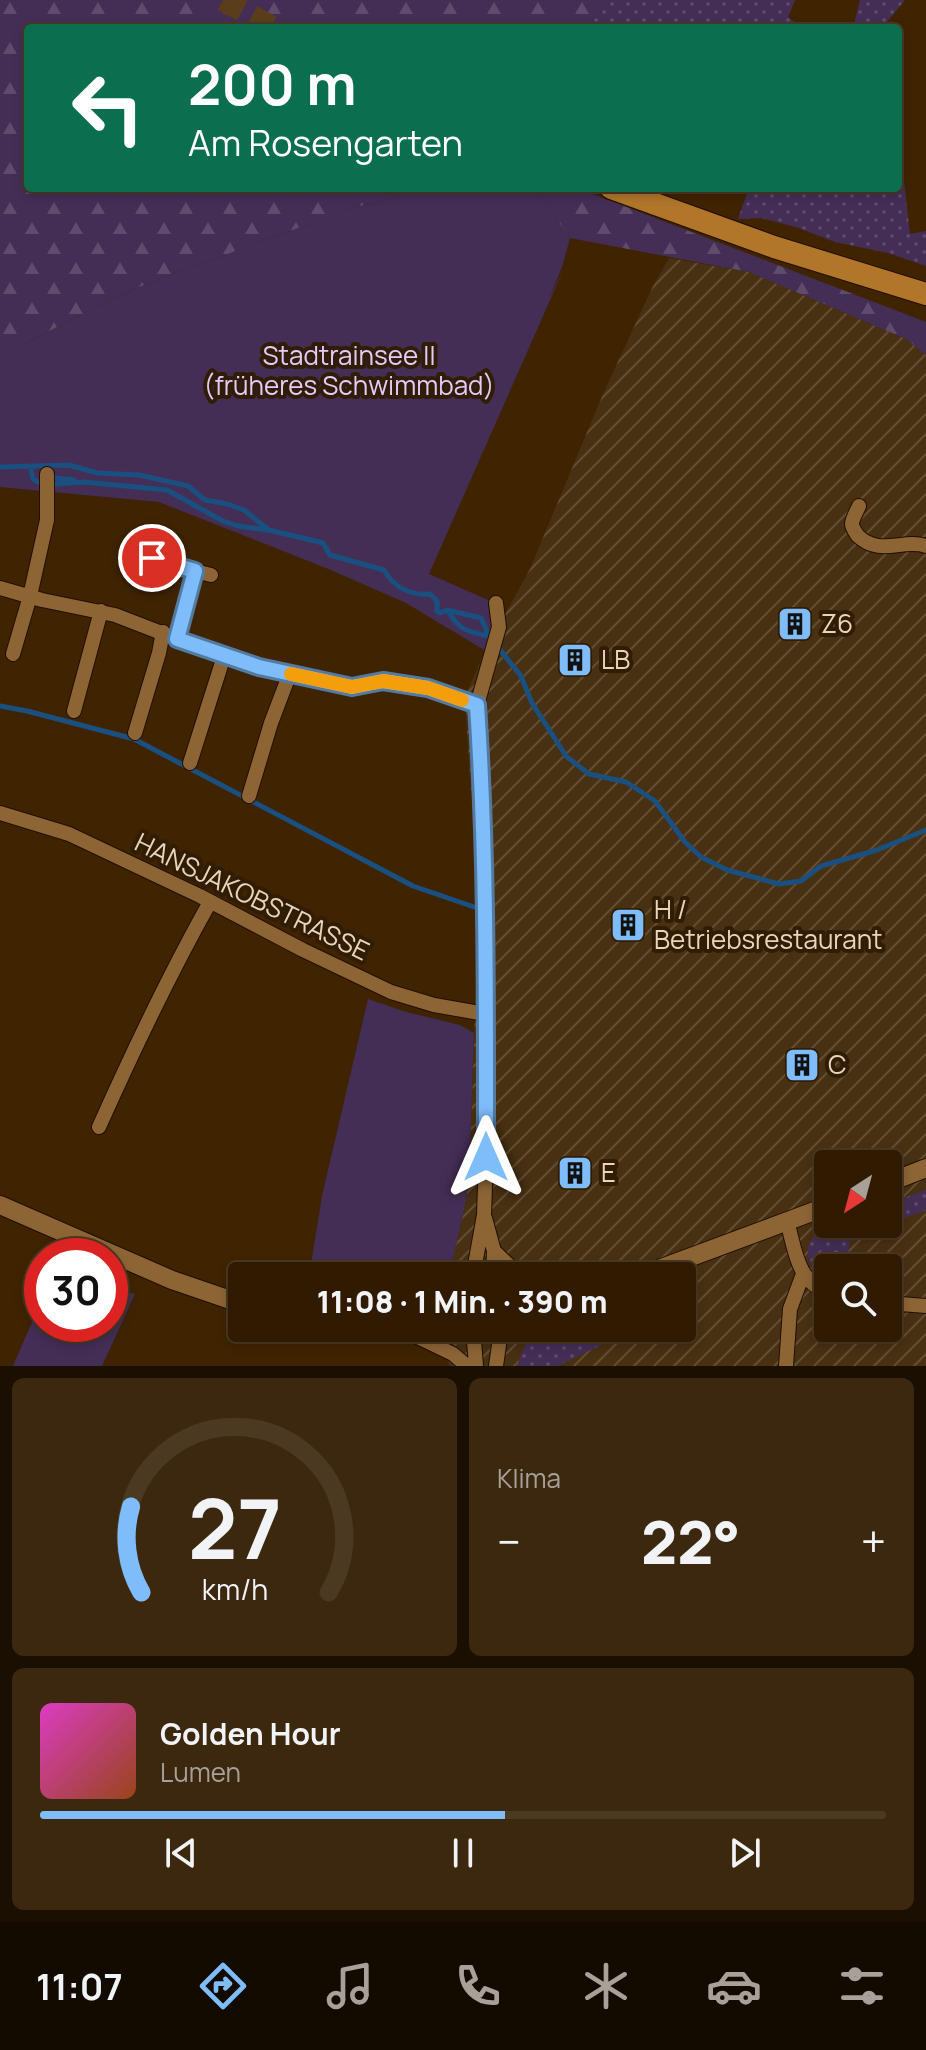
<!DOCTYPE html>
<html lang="de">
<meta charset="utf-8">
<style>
:root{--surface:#301b00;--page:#3c280f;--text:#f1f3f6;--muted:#a8a199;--line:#4b3922;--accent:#7fbdfa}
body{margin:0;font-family:Manrope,sans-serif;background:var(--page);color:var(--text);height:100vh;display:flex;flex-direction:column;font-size:30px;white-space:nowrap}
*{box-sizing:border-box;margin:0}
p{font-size:26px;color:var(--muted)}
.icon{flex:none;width:44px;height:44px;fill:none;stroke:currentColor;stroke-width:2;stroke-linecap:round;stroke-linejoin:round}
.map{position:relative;height:1366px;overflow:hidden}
.details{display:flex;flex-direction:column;gap:12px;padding:12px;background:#1a0f00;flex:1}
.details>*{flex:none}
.top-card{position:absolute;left:24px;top:24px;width:878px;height:168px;border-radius:8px;box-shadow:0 4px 12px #0003,0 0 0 2px var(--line);background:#0b6e4f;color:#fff;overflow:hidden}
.needle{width:52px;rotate:216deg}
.tools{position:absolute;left:814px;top:1150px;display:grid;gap:16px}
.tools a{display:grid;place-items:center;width:88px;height:88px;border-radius:8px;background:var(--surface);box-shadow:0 4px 12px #0003,0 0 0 2px var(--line);font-size:40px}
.speed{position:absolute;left:24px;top:1238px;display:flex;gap:16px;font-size:40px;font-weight:700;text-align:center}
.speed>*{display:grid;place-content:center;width:104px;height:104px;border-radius:50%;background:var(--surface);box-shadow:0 4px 12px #0003,0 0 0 2px var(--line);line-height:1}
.speed .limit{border:12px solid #d22;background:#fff;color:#111}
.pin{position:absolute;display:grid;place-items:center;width:68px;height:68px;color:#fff;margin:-34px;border:4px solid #fff;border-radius:50%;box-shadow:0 2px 8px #0007}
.me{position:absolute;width:88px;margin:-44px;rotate:0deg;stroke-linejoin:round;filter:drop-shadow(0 0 6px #0008)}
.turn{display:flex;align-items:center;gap:28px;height:168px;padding:0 32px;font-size:36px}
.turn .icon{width:104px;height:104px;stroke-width:2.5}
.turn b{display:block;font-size:56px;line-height:68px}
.big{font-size:60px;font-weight:800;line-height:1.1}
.details .tile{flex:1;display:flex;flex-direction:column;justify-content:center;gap:12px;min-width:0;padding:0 28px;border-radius:12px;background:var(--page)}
.details .dial{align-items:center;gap:0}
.dial svg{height:208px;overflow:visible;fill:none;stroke:var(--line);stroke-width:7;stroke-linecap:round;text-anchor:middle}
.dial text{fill:var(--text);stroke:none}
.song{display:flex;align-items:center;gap:24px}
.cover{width:96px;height:96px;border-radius:12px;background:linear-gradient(135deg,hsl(310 70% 55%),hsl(20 70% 35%))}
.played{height:8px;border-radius:4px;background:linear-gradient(90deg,var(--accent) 55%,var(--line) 55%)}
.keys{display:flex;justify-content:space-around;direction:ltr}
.heat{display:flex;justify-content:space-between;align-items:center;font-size:44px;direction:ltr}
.details .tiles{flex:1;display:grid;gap:12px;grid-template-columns:1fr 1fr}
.tile:last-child{grid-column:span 2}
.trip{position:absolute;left:228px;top:1262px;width:468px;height:80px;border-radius:8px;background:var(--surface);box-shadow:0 4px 12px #0003,0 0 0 2px var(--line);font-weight:800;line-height:80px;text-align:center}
.tab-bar{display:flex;height:128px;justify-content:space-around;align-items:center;background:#130b00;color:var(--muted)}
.tab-bar .icon{width:56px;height:56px}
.tab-bar .on{color:var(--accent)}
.tab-bar b{font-size:36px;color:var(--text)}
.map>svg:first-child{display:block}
.industrial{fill:url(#industrial-furrows);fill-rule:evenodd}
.grass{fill:url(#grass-dots)}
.forest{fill:url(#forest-firs)}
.green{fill:#442e56}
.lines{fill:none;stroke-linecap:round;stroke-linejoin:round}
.stream{stroke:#195080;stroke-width:5}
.trunk-tunnel{stroke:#5a3e1c;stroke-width:22;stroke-dasharray:22 11;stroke-linecap:butt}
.minor-casing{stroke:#220f00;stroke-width:16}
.tertiary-casing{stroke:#220f00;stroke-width:20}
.trunk-casing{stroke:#220f00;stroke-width:24}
.minor{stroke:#8d6535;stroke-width:14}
.tertiary{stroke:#8d6535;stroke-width:18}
.trunk{stroke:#b1762a;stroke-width:22}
.route-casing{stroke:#537ba2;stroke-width:20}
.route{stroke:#7fbdfa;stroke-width:14}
.slow{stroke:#f59e0b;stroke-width:14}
.labels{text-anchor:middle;stroke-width:8;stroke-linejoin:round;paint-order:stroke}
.park-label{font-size:26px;fill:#e6cafe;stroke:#311d04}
.poi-label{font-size:26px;fill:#ebd4bc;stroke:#311d04;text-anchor:start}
.street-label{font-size:26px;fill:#ebd4bc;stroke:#311d04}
</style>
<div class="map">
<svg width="926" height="1366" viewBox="0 0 926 1366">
<defs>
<pattern id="industrial-furrows" width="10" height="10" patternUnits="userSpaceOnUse" patternTransform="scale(2)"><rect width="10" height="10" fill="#483012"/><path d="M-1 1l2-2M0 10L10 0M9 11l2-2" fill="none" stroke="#634d33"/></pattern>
<pattern id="grass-dots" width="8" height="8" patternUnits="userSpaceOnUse" patternTransform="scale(2)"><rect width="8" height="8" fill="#442e56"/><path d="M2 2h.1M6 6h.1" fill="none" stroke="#5f4b6c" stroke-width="1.8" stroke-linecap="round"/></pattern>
<pattern id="forest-firs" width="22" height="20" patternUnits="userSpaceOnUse" patternTransform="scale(2)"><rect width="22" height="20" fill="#442e56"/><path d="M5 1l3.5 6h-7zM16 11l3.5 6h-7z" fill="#5f4b6c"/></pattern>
</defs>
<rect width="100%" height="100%" fill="#402400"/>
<!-- industrial -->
<path class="industrial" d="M669,258L749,272L906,339L926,355V1366H449L443,1328H682V1276H449L466,1201L470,1151L479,905L466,720L467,692L485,651L530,569L603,394L652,288ZM828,1164H888V1224H828ZM828,1268H888V1328H828Z"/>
<!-- grass -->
<path class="grass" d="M612,0H795L788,17L802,28H586Z
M860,0H905L886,23L887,28H853Z
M898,127L910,234L926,231V266L888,253L835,242L796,227L761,218L738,219L749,188L771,195L755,188H898Z
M926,1190V1210L850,1238L847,1268H828V1282C815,1278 807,1262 808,1248C809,1243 815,1234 818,1229L833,1224H888V1204Z
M564,1328H637L557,1366H517C528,1334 532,1337 564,1328Z"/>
<!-- forest -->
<path class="forest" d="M0,0H612L586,28H28V188H418L386,200L356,207L155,281L115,297L19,347H0Z
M517,188H577L926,322V355L906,339L749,272L570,238L540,196Z"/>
<!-- green -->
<path class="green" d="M418,188H517L540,196L570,238L562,267L548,301L566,264L429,574L504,607L491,654L406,603L331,570L159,502L0,487V347H19L115,297L155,281L356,207L386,200Z
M368,999L406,1012L460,1025L474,1033L470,1151L466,1201L449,1276H309L322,1196Z
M110,1286L135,1294L102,1366H13L42,1299V1324H110Z"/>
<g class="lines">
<!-- stream -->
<path class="stream" d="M30,466L33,479L38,482
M0,467L69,465L97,473L139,475L188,486L205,500L227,504L244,510L269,530L323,543L330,555L384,570C394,587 410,596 430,594L437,601V611L440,613L447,610L481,618L489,636L521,676L532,703L566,756L589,774L626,782L655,801L685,842L701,857L727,870L779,884L801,881L821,866L874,851L926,830
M55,478L74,480
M55,484L84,482L167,490L223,521L238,526L268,530
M448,611C459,630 466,631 488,636
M0,706L27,711L134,739L413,886L477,908"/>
<!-- trunk-tunnel -->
<path class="trunk-tunnel" d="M223,0L274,28"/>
<!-- minor casing -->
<g class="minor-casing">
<path id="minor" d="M859,506C857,511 852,519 852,524C852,528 856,533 858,536C880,557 904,538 926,546
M152,558L195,571
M0,588L42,600L115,615L177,639L259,667L352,687L383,681L428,688L477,705
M177,639L195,571L211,575
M13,654L30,596L47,520V474
M74,711L101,611
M135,733L159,653L163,632
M190,763L224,656
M249,796L271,723L290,673
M0,813L69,834L200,896L303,950L391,992L434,1005L485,1014
M99,1127C133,1051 169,975 210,902
M485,1218L494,1251L493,1276
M787,1221C796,1253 796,1278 828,1294
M494,1251L520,1276
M473,1276L484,1215L486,1157L485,870L482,769L477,705L499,627L496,603
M888,1303L926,1306
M399,1328L453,1354L467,1366
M473,1328L476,1366
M496,1366L499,1345L497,1328
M786,1366L790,1309L803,1274"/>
</g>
<!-- tertiary casing -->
<g class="tertiary-casing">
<path id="tertiary" d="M888,1183L926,1168
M0,1205L172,1280L242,1304
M640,1276L828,1206"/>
</g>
<!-- trunk casing -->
<g class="trunk-casing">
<path id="trunk" d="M611,188L774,247L926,294"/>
</g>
<!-- minor -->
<use href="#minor" class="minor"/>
<!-- tertiary -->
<use href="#tertiary" class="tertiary"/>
<!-- trunk -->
<use href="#trunk" class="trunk"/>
</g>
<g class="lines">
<!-- route casing -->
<g class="route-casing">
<path id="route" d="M152,558L195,571L177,639L259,667L352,687L383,681L428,688L477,705C487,855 486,1006 486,1157"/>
</g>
<!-- route -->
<use href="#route" class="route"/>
<!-- slow -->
<path class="slow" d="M291,674L352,687L383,681L428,688L462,700"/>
</g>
<!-- icons -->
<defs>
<g id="building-square" transform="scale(1.8)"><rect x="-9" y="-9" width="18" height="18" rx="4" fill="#7fbdfa" stroke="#311d04"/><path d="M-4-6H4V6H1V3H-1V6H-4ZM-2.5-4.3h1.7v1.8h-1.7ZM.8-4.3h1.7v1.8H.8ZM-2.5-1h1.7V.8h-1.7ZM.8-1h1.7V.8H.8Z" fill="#111"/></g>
</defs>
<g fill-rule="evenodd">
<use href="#building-square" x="795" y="624"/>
<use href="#building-square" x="575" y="660"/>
<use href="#building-square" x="628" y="925"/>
<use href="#building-square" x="802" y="1065"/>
<use href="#building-square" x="575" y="1173"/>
</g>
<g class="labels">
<!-- park labels -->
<g class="park-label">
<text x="349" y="365">Stadtrainsee II<tspan x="349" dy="30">(früheres Schwimmbad)</tspan></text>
</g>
<!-- poi labels -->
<g class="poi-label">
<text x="821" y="633">Z6</text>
<text x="601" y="669">LB</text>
<text x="654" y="919">H /<tspan x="654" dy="30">Betriebsrestaurant</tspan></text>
<text x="828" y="1074">C</text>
<text x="601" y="1182">E</text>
</g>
<!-- street labels -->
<g class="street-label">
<text transform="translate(252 897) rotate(26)" y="9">HANSJAKOBSTRASSE</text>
</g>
</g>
</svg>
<div class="tools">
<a><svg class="needle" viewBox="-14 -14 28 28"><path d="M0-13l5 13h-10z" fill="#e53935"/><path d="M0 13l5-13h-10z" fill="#a8a199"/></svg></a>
<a><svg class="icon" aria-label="search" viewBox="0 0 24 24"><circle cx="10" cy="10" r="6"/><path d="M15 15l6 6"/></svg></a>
</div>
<div class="speed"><div class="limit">30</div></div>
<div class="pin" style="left:152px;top:558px;background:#d93025"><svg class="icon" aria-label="arrive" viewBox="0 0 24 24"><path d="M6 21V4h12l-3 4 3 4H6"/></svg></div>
<svg class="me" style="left:486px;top:1157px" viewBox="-20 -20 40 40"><path d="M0-17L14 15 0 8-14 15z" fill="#7fbdfa" stroke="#fff" stroke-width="4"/></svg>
<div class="trip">11:08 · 1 Min. · 390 m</div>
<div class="top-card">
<div class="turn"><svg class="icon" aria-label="left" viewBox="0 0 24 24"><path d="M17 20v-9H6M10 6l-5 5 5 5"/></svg><div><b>200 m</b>Am Rosengarten</div></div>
</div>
</div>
<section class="details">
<div class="tiles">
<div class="tile dial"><svg viewBox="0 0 100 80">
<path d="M14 69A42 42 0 1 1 86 69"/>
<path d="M14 69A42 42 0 0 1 10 36" stroke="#7fbdfa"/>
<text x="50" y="56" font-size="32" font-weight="700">27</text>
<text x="50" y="72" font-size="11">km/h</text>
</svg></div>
<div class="tile"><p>Klima</p>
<div class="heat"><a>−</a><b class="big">22°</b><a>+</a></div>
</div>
<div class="tile">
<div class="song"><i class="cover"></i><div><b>Golden Hour</b><p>Lumen</p></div></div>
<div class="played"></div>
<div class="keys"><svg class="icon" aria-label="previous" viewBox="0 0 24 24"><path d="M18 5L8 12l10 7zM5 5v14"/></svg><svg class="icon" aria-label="pause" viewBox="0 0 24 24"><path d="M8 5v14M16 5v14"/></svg><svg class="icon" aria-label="next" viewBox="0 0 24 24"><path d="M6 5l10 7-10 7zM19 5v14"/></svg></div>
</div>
</div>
</section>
<nav class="tab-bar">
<b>11:07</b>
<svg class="icon on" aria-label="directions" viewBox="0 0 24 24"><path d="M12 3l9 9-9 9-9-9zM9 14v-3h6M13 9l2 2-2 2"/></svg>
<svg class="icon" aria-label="music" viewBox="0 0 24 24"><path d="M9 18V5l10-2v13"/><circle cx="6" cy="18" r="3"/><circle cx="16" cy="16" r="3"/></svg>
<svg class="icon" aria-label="phone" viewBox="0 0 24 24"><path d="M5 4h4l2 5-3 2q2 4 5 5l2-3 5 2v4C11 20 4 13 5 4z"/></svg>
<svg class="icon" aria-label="climate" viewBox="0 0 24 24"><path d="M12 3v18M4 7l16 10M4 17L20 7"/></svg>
<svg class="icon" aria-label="car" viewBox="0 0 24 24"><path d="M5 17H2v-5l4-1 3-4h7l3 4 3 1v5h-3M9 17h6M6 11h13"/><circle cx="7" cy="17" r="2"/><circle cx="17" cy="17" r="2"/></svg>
<svg class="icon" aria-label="filters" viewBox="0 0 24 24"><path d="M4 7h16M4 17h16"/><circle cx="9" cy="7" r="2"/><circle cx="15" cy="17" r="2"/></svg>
</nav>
